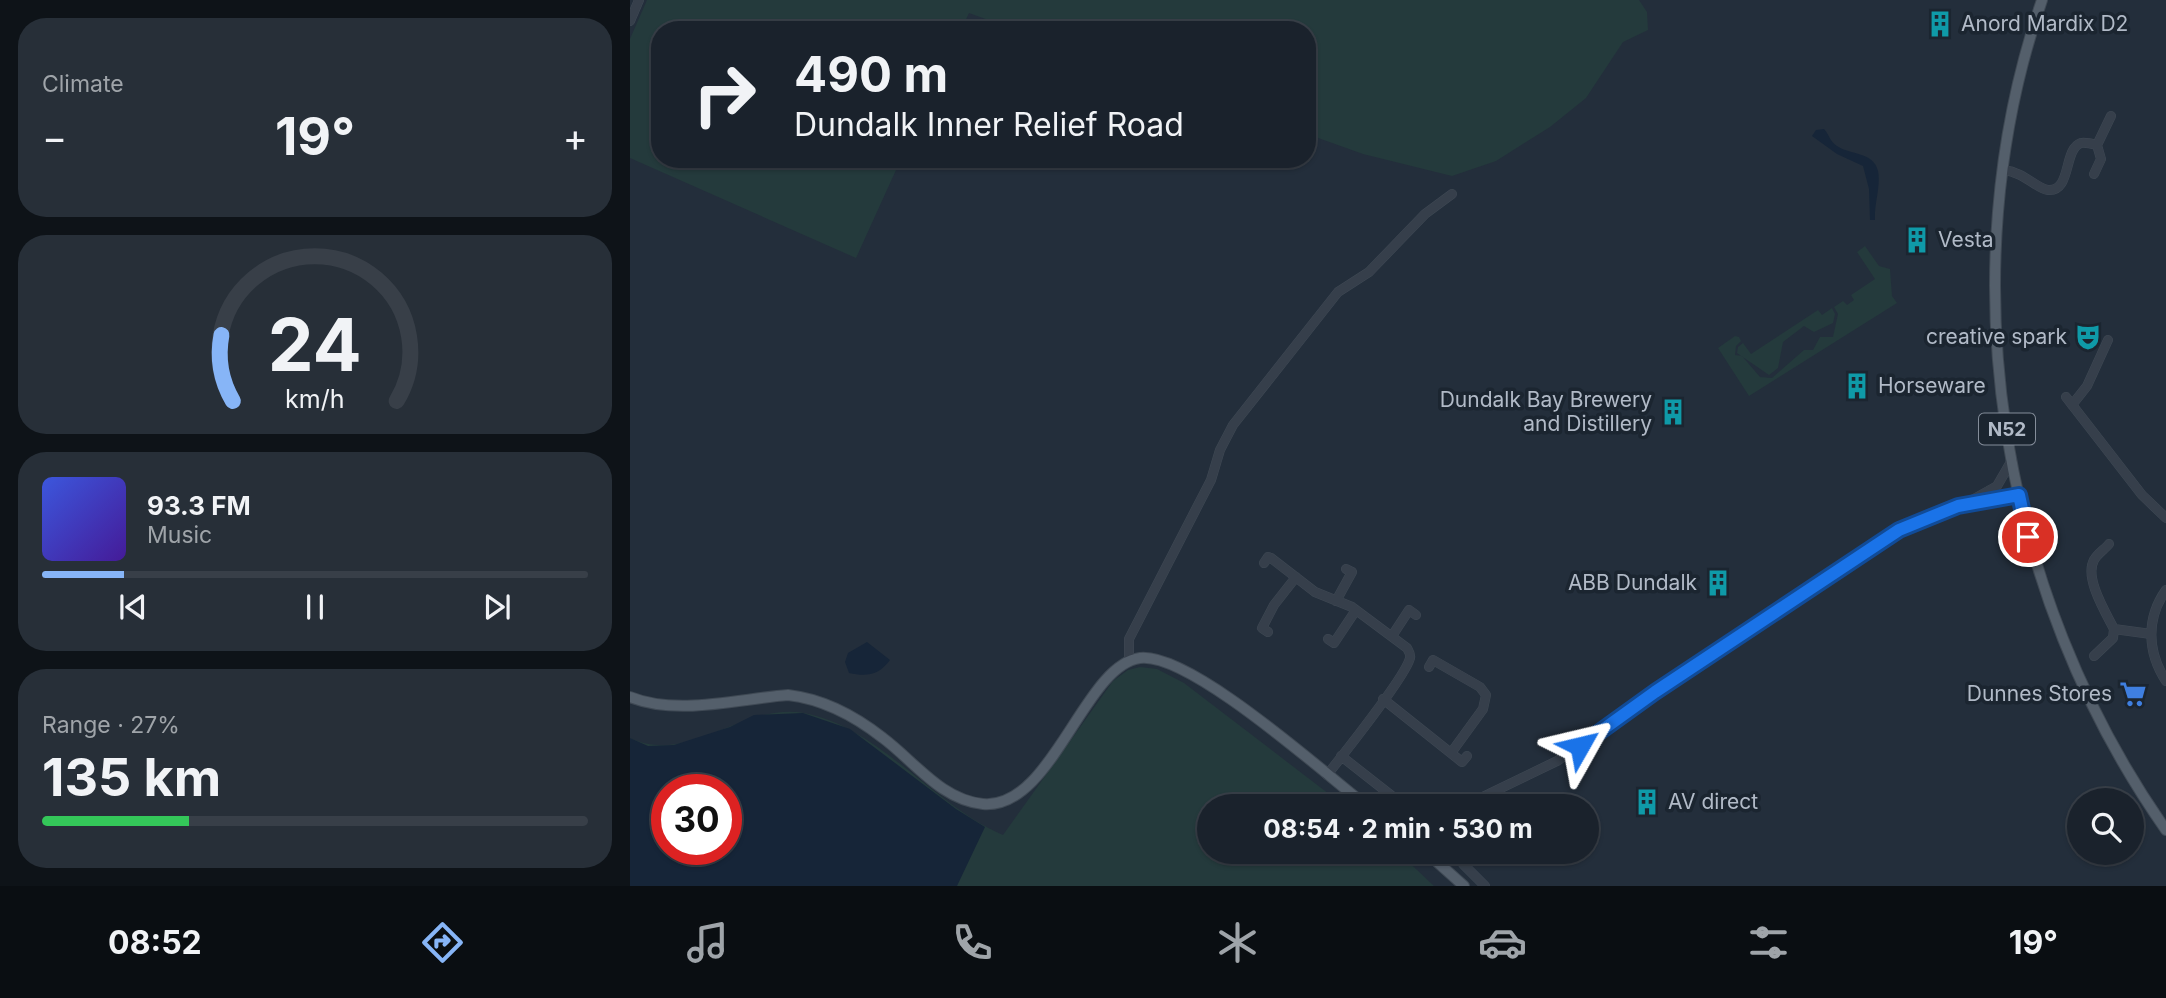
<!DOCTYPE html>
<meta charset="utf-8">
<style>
:root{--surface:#1a222c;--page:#272f38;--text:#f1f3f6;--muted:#9fa4a9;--line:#383f48;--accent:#87b5f7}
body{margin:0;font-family:Inter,sans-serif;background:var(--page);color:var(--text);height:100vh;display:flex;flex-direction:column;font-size:26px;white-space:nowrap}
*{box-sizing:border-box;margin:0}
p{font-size:23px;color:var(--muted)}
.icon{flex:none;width:38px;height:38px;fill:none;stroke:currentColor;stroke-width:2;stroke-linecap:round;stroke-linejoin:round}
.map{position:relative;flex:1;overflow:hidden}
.panel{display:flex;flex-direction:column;gap:18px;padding:18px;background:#0e1318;width:630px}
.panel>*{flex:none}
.banner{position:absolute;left:21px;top:21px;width:665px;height:147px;border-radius:28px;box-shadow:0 2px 5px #0004,0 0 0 2px var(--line);background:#1a222c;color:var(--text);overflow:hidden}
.controls{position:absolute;left:1437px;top:788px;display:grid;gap:14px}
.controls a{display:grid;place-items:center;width:77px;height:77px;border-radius:50%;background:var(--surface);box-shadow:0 2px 5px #0004,0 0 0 2px var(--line);font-size:35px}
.speed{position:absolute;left:21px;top:774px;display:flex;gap:14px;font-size:35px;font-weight:700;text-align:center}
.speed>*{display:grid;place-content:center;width:91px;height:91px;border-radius:50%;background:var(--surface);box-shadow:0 2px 5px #0004,0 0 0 2px var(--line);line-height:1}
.speed .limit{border:10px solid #d22;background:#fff;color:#111}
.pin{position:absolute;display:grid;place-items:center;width:60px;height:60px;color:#fff;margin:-30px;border:4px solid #fff;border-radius:50%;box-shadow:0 2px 7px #0007}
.me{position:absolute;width:77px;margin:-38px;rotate:53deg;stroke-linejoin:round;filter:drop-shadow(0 0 5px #0008)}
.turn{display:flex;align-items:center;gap:24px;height:147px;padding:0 28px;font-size:32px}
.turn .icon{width:91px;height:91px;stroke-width:2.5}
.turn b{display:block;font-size:49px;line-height:60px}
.big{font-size:52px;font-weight:700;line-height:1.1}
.panel .card{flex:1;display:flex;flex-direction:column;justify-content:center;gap:10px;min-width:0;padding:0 24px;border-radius:28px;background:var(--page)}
.panel .dial{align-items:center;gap:0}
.dial svg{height:182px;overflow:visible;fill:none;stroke:var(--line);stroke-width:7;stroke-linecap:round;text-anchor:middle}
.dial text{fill:var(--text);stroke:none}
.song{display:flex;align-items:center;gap:21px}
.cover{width:84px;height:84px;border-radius:10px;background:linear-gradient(135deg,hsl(230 70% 55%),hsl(260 70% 35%))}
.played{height:7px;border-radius:4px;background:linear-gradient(90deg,var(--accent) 15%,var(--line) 15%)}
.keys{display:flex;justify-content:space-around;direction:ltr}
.heat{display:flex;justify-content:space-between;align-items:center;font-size:38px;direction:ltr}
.charge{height:10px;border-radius:5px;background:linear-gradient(90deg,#34c759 27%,var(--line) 0)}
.trip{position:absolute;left:567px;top:794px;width:402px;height:70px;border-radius:35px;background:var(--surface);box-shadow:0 2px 5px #0004,0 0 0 2px var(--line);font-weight:700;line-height:70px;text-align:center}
.dock{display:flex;height:112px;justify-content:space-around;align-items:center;background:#0a0e12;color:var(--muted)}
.dock .icon{width:49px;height:49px}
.dock .selected{color:var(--accent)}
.dock b{font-size:32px;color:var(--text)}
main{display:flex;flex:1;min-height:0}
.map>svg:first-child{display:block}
.green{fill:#243a3c;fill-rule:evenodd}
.water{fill:#162538;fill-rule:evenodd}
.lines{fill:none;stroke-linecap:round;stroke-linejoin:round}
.minor-casing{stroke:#3f4954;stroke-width:10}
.major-casing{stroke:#3f4954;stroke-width:12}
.minor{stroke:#363f4b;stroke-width:9}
.major{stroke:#545f6b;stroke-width:10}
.route-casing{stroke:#114b97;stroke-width:18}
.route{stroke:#1a73e8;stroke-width:12}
.labels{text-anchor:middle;stroke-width:7;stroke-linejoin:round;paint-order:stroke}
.shield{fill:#1b2530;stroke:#848d9a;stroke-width:2}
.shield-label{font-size:19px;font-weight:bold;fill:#b1bac7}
.poi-label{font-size:21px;fill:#b1bac7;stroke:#1b2530;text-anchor:start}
</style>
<main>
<section class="panel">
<div class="card"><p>Climate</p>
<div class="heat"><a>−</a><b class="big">19°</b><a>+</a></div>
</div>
<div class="card dial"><svg viewBox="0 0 100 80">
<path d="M14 69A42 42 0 1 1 86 69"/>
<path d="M14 69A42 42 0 0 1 9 40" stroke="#87b5f7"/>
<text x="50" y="56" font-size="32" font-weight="700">24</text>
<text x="50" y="72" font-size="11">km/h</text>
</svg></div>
<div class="card">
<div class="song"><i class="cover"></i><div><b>93.3 FM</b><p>Music</p></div></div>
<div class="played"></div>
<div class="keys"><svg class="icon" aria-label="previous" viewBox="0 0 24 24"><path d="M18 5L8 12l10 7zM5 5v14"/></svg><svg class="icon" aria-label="pause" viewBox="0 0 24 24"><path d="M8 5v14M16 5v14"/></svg><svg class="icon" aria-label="next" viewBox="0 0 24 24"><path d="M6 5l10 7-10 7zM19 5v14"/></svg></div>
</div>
<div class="card"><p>Range · 27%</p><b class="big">135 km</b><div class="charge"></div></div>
</section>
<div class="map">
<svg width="1536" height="886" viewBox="0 0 1536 886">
<rect width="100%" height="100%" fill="#232e3b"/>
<!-- green -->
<path class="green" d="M17,0H1009L1017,12L1018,30L993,42L956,98L920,127L866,161L822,176L733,154L677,134V30H386L339,13L331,30H30V159H271L226,258L0,158V39Z
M1235,246L1249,266L1260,269L1262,296L1267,303L1119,396L1088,348L1105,336L1109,337L1111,341L1106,346L1105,355L1112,356L1130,377L1142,378L1174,350H1183L1190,337H1203L1208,314L1204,307L1213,301L1217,305L1224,300L1221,295L1245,279L1227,252Z
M1202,308L1205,314L1203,323L1184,332L1174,326L1153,342L1148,368L1139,375L1107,353L1108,347L1113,343L1121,354L1188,310L1192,315Z
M510,667L527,669L554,683L716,807H579V852H768L804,886H0V738C59,766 113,702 174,713C249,727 303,805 373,835L483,681L498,670ZM37,789H96V849H37Z"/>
<!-- water -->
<path class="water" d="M1194,129C1199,134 1200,142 1207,146C1220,155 1244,152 1248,171C1251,186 1244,204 1245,220H1240L1239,189L1233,166L1207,154L1182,136L1186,130Z
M237,642L260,660C249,675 237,677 219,673L215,662L218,653Z
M173,713L220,729L326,809L355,827L327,886H0V738L18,746L44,745L100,727L124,715ZM96,789V849H37V789Z"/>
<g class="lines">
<!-- minor casing -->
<g class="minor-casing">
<path id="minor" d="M0,21L9,0
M1374,170C1394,172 1407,189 1418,190C1442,192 1433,149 1451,143C1455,142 1463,144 1467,145
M1464,174L1471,159L1467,145L1481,116
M1436,397L1512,495L1536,518
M1442,405L1457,386L1478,340
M1342,500L1367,486L1382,460
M1479,544C1475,549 1467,554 1464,560C1454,578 1476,613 1484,629L1521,634
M634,563L638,557L641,558L685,592L722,607L777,648C779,652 781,654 780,658C776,676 712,756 697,775
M1536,590C1516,618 1517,652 1536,681
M706,601L722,572L716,569
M638,632L632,628L644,605L666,577
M762,636L779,610L786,615
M698,639L704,643L726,610
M1464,656L1483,638L1484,629
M499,661V639L581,480L590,450L603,425L708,292L739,272L795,214L822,194
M799,667L803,660L850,687L856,695L853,709L821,753
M753,699L832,762L837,756
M711,756L776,807
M832,807L927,761L1270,530C1307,509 1347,503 1389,495
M833,864L855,886"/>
</g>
<!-- major casing -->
<g class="major-casing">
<path id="major" d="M1412,0C1317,275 1370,594 1536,830
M0,697C47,716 108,699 158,695C193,699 225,716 253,738C284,761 311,800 353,804C422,810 454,665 510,658C560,652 694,773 738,807
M796,852L834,886"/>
</g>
<!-- minor -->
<use href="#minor" class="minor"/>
<!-- major -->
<use href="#major" class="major"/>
</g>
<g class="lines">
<!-- route casing -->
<g class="route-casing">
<path id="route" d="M950,746L1025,692L1269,530L1328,506L1389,495L1398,537"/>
</g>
<!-- route -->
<use href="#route" class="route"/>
</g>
<!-- icons -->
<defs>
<g id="building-bare" transform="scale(2.1)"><path d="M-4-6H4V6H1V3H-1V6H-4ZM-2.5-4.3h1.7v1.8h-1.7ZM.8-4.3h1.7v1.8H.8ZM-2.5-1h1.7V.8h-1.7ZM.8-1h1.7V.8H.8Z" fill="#0f9aa8" stroke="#1b2530" stroke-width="2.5" paint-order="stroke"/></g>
<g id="theatre-bare" transform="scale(2.1)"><path d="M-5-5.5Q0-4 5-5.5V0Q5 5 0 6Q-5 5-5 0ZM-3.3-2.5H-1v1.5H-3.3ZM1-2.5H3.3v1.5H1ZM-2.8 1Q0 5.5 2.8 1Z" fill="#0f9aa8" stroke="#1b2530" stroke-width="2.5" paint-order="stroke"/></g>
<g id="supermarket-bare" transform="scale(2.1)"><path d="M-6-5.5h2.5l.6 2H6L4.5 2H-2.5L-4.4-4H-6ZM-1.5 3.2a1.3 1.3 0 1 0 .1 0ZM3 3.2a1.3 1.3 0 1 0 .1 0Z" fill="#3f7fe0" stroke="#1b2530" stroke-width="2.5" paint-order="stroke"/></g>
</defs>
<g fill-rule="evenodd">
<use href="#building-bare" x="1310" y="24"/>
<use href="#building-bare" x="1287" y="240"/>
<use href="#theatre-bare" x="1458" y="337"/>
<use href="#building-bare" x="1227" y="386"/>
<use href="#building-bare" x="1043" y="412"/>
<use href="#building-bare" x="1088" y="583"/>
<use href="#supermarket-bare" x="1503" y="694"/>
<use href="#building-bare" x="1017" y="802"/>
</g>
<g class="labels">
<!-- shield labels -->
<rect class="shield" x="1349" y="413.5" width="56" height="31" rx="5"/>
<g class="shield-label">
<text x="1377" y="436">N52</text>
</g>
<!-- poi labels -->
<g class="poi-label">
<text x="1331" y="31">Anord Mardix D2</text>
<text x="1308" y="247">Vesta</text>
<text x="1437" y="344" text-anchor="end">creative spark</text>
<text x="1248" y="393">Horseware</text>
<text x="1022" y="407" text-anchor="end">Dundalk Bay Brewery<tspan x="1022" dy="24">and Distillery</tspan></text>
<text x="1067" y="590" text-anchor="end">ABB Dundalk</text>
<text x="1482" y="701" text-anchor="end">Dunnes Stores</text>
<text x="1038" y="809">AV direct</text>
</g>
</g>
</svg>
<div class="controls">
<a><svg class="icon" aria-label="search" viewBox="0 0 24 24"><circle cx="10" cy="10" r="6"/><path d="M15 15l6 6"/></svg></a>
</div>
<div class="speed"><div class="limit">30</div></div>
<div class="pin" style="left:1398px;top:537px;background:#d93025"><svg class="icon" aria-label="arrive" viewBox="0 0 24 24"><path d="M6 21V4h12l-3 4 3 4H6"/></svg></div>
<svg class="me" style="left:950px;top:746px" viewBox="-20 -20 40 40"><path d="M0-17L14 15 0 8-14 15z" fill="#1a73e8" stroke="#fff" stroke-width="4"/></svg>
<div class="trip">08:54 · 2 min · 530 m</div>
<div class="banner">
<div class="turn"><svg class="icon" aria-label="right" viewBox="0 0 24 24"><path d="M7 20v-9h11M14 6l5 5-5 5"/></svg><div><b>490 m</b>Dundalk Inner Relief Road</div></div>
</div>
</div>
</main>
<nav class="dock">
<b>08:52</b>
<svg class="icon selected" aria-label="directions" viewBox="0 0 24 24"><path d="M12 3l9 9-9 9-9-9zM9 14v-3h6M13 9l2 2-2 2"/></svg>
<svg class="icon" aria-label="music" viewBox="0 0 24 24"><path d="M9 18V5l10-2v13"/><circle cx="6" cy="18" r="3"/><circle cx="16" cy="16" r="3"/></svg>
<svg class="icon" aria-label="phone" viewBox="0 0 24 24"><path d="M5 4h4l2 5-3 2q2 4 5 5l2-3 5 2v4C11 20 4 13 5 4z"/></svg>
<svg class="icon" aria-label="climate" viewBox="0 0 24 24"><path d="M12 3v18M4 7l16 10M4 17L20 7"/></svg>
<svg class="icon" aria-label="car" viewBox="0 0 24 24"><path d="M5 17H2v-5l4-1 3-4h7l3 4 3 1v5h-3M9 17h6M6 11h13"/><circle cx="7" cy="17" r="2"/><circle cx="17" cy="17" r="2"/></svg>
<svg class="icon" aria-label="filters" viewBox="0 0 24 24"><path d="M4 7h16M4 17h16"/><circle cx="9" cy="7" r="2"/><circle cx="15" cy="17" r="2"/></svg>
<b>19°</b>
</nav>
